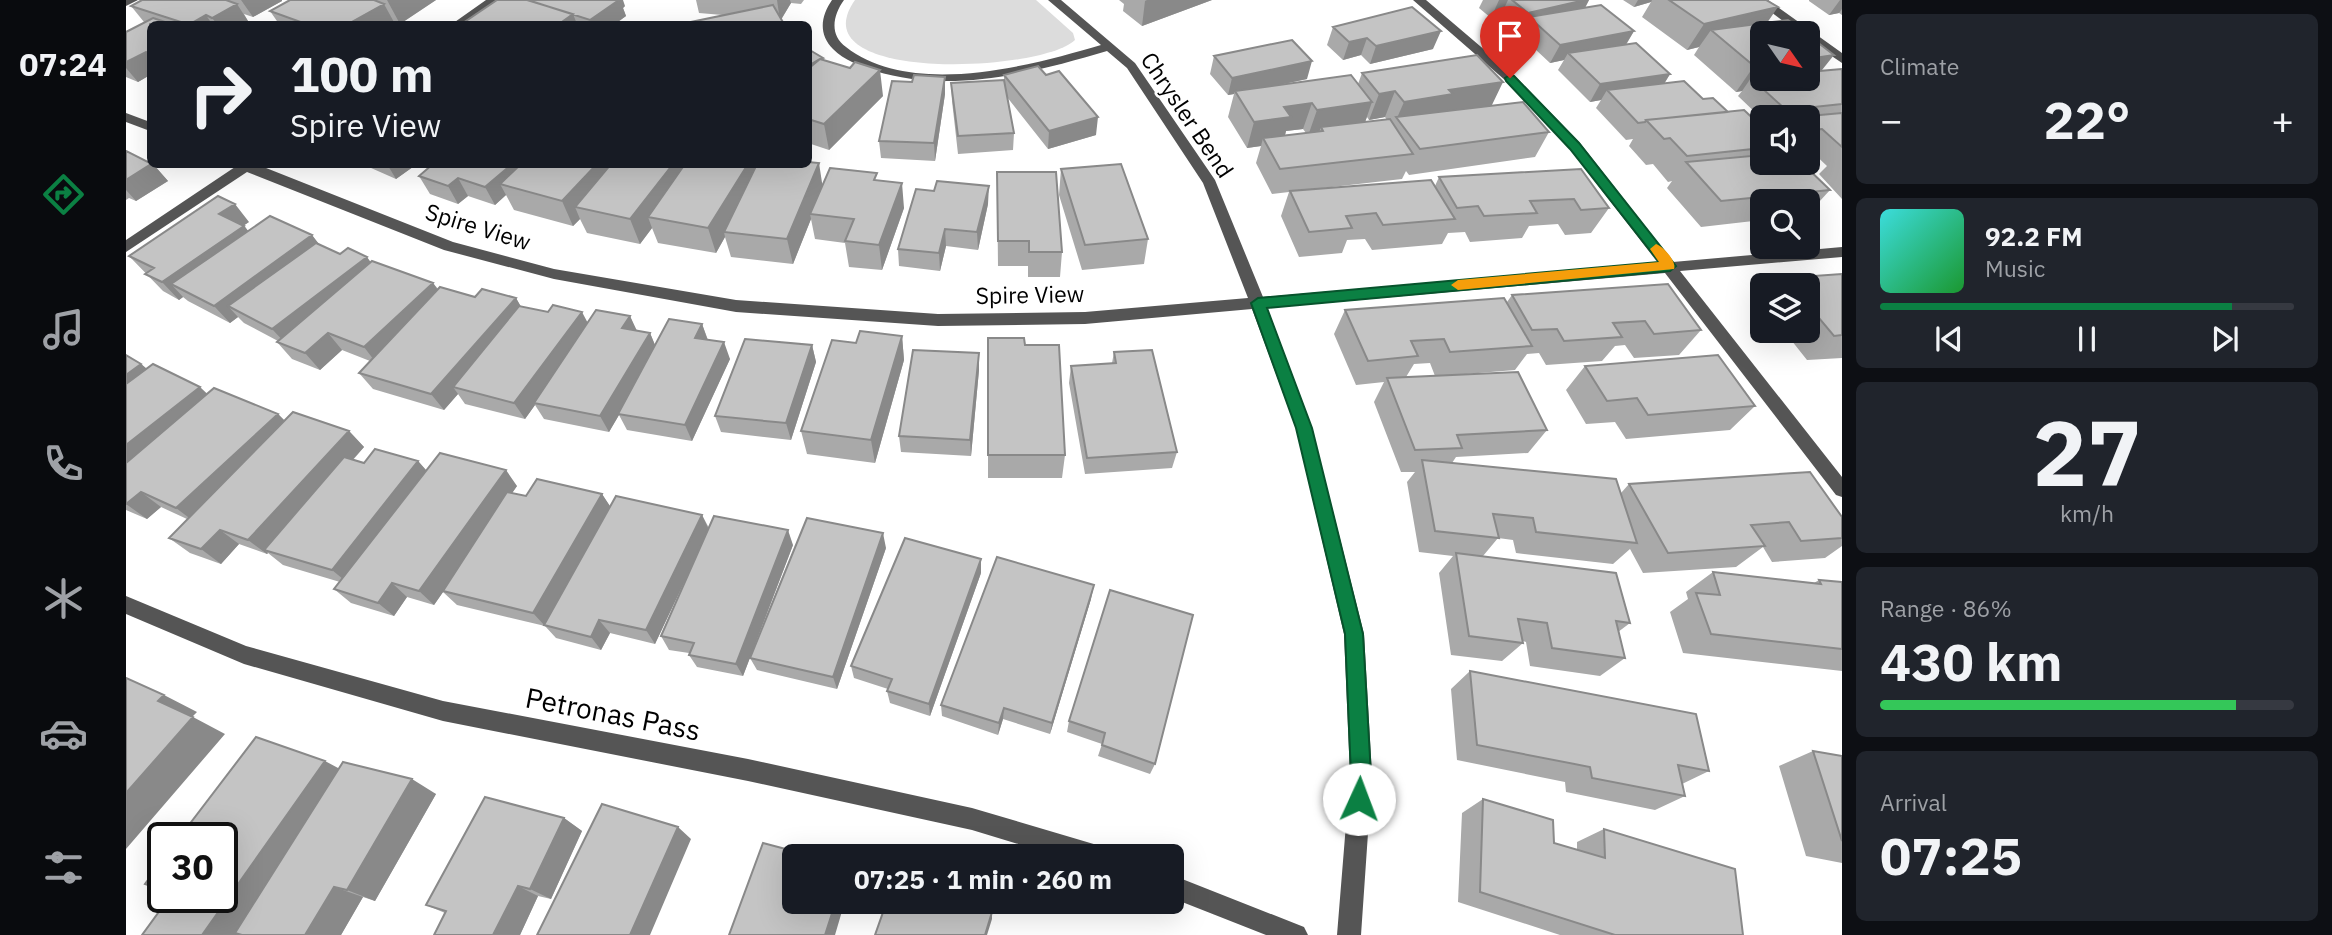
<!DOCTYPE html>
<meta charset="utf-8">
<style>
:root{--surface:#171b24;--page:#20242c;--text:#f1f3f6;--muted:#9ea1a6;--line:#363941;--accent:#0b8043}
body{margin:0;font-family:"IBM Plex Sans",sans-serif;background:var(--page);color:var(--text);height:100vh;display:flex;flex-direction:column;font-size:26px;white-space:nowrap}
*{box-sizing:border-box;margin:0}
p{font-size:23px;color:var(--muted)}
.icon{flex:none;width:38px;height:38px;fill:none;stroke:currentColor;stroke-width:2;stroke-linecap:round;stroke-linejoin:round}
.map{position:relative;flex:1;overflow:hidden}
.sheet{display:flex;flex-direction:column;gap:14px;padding:14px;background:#0d0f14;width:490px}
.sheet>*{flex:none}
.hud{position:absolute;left:21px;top:21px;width:665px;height:147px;border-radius:10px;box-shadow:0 7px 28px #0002;background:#171b24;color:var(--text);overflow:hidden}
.needle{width:46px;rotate:124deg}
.controls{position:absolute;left:1624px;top:21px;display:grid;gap:14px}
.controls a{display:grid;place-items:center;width:70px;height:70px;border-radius:10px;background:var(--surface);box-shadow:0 7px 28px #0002;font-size:35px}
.speed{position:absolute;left:21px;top:822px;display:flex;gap:14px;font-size:35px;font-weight:700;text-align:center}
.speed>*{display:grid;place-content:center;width:91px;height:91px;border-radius:50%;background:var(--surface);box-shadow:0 7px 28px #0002;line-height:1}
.speed .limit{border:4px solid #111;border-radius:10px;background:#fff;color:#111}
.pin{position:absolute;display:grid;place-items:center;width:60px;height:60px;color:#fff;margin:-72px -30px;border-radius:50% 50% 50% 0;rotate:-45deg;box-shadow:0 0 7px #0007}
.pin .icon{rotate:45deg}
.me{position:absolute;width:77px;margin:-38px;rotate:2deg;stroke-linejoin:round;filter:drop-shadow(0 0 5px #0008)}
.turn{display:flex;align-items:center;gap:24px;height:147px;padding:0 28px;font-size:32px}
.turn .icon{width:91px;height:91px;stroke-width:2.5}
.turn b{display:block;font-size:49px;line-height:60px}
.big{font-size:52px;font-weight:800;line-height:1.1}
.sheet .card{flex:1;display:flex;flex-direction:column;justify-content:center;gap:10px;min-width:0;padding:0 24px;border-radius:10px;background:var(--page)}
.sheet .dial{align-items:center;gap:0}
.dial b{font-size:91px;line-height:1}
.song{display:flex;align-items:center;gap:21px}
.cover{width:84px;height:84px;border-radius:10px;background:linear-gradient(135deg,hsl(180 70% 55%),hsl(130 70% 35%))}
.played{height:7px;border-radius:4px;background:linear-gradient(90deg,var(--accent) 85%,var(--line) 85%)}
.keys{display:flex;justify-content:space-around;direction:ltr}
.heat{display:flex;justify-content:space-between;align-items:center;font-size:38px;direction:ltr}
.charge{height:10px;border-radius:5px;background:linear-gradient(90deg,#34c759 86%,var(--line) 0)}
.trip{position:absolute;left:656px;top:844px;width:402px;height:70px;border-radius:10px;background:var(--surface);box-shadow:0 7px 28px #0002;font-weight:800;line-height:70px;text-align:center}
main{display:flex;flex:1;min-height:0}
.menu{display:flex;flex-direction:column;width:126px;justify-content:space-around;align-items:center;background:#090b0e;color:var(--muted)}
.menu .icon{width:49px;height:49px}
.menu .selected{color:var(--accent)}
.menu b{font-size:32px;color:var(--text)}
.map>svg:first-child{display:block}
.green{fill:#dcdcdc}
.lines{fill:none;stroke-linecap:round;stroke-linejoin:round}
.minor{fill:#555;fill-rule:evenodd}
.wall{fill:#a9a9a9;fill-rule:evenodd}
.shaded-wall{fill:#898989}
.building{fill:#c4c4c4;stroke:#898989;stroke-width:2}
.route{fill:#0b8043;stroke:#07532c;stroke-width:2}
.slow{fill:#f59e0b}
.labels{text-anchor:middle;stroke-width:5;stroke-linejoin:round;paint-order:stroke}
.street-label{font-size:23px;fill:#000;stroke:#fff}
.near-street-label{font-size:28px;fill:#000;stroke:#fff}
</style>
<main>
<nav class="menu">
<b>07:24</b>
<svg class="icon selected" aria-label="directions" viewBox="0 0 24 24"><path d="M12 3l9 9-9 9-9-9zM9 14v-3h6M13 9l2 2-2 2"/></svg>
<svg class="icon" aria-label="music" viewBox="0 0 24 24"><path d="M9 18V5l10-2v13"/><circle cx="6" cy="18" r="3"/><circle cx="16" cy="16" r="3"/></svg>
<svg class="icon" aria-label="phone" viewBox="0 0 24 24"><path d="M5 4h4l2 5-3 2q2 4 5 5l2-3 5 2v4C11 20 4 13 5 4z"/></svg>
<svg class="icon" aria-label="climate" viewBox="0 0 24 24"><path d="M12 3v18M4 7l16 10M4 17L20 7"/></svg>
<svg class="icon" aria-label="car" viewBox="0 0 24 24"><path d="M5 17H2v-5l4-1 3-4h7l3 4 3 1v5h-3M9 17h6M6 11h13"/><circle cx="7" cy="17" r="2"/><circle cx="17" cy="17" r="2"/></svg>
<svg class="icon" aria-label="filters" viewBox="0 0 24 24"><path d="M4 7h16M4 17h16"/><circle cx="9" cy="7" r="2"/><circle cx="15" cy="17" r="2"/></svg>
</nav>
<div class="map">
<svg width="1716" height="935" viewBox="0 0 1716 935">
<rect width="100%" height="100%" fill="#fff"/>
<!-- green -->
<path class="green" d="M729,0H910L947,33L949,40C915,73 670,83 729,0Z"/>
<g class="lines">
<!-- minor -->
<path class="minor" d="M0,0H12L0,6Z
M360,0H374L338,24H326Z
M706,0H718C707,15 703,35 720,47C785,98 904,66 975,45L922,0H935L1009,63L1089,180L1137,297L1532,263L1444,149L1380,81L1287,0H1300L1388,75L1454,143L1547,262L1716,247V257L1554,271L1716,477V497L1710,495L1539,273L1141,308L1186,428L1238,634L1246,775L1235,935H1211L1224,775L1218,634L1170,428L1126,309L959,324L812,326L610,312L428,279L318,250L121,172L0,252V240L109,167L107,164H130L327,242L428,269L610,300L812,314L959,312L1122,298L1077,183L1001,68L981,51C907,73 825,94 749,71C734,66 718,60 707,49C692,34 695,16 706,0Z
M1629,0H1642L1716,53V63L1682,40V33H1673Z
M0,113L24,122V131L0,122Z
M0,596L120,646L317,701L622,759L846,808L971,845L979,848L982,856H932L846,830L622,781L317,721L118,664L0,614Z
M1046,875L1178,927L1182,935H1140L1046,898Z"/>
</g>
<!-- wall -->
<path class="wall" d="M16,0H156V1L127,17L118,14L122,21L117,24H24V75L12,82L0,77V32L18,22L5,6Z
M164,0H310L274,24L268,22L269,24H153L144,11Z
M570,0H678L675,4L665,3L655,20L573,13Z
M993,0H1086L1016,26L997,11L998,4Z
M1357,0H1463L1459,8L1508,31L1500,45L1544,74L1538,84L1577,99L1602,112L1636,127V163L1704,190L1682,214V201H1636V220L1575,227L1541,188L1546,181L1542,182L1527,164L1520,165L1503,146L1507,139L1500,140L1470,108L1475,100L1464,102L1432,70L1438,60L1424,63L1394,35L1397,30H1393L1375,15L1365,18L1353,8Z
M1497,0H1640L1641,22L1695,71L1716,69V199L1693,174L1701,166L1682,148V117H1636V119L1612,96L1616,91L1610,92L1568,55L1573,47L1561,50L1516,17L1525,2L1508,7Z
M1683,0H1716V15L1713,13L1703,15L1683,1Z
M499,6L497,8L500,16L489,24H337V23Z
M1207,27L1307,49L1244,64L1235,55L1217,60L1201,45Z
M682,49L698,60L757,96L703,150L682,143Z
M1088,56L1181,79L1144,87L1232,84L1236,73L1365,106L1423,132L1409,157L1283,175L1280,171L1276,179L1197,188L1309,186L1313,177L1455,169L1483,208L1465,233L1439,235L1432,224L1403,226L1396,238L1344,242L1339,232L1322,233L1316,244L1246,250L1239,239L1221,240L1216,253L1173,257L1155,216L1163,192L1146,194L1130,163L1135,146L1121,148L1102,117L1108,94L1102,95L1084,74ZM1241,117L1243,120L1259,117L1261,120L1239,122ZM1177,129L1180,133L1159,135L1160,131Z
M878,75L970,135L922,149L881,97L888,133L887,150L832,154L826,101L825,83L878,80Z
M819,77V94L809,161L755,158L753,141L786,82Z
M0,151L24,164H27L42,181L10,201L3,198L0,200Z
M236,164H291L270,179Z
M307,164H627L629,169L697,184L752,180L778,208L756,270L723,267L719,243L689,239L685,219L667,264L605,257L599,237L590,253L532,243L526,228L514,244L461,233L454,219L447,226L388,210L380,195L369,205L342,196L332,204L304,194L293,176Z
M935,169L1022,239L1018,264L956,270L933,195Z
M871,172L936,252L934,277H902V266H872Z
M862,204L852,250L820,246L814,271L773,266L772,249Z
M123,222L118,225L122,231L186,235L192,244L214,254L245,262L307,283L312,289L349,297L390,298L394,306L461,322L504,316L510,331L524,333L529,345L576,324L582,340L604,359L566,441L501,430L493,415L483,432L418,419L409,405L399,419L339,404L332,394L318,410L247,389L233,373L244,361L216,350L194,370L166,359L151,342L152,341L118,323L112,317L104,323L62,301L57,297L53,300L37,291L3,256Z
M1716,274V358L1681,360L1658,331H1682V285H1652L1659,278Z
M1386,295L1575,330L1553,355L1508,358L1499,345L1489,346L1476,361L1420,365L1413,353L1401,354L1389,370L1328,375L1421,430L1402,453L1330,457L1326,463L1495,493L1503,484L1716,517V546L1699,558L1646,562L1637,547L1610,567L1517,573L1504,549L1487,564L1390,553L1387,540L1372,538L1357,556L1504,623L1492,632L1499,658L1474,676L1404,666L1400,642L1397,641V643L1376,661L1325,655L1313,573L1327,556L1293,552L1281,482L1289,472H1275L1248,402L1258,382L1230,385L1208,334L1219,310L1381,302ZM1304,363L1309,376L1280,377L1288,364Z
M776,336L778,360L749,463L681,454L675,431L730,343Z
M862,338L899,345L939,455L936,478H862Z
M686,345L690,362L665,440L595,432L589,416Z
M988,352L1051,452L1046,468L959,474L943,383L945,366L986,363Z
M853,353V370L845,456L775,452L773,436Z
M0,355L15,364L21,369L81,394L152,414L159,421L223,431L238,447L227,460L238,463L292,461L301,471L391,486L386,493L400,496L476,494L484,507L576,515L583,528L667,545L617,676L571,667L563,655V653L543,650L535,636L562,573L529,644L484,633L475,650L430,638L419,626L331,605L317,592L308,605L281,597L268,616L225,603L208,589L214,582L157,565L142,553L141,554L113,544L95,564L64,553L43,538L61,519L35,507L21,519L0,510Z
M1459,366L1629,406L1604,430L1500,439L1489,422L1460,424L1440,390Z
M760,548L711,689L631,670L624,658Z
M1587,572L1688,583L1693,580L1716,582V671L1557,653L1544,612L1562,599L1560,592Z
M855,573L804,716L764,703L761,691L762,689L728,678L725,666Z
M984,590L1029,764L1024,774L972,756L976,744L941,732L943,721Z
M965,599L924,734L877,719L872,735L816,716L815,705Z
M1344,671L1583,771L1556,784L1559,796L1529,810L1440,792L1439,782L1331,760L1325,689Z
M1687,751L1716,756V863L1680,856L1653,766Z
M213,768L310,794L249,901L237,897L215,935H16Z
M1357,799L1428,843L1451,850V842L1478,829L1617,935H1434L1332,902L1336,813Z
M438,818L456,831L425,899L412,896L394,935H308L319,913L300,905Z"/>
<!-- shaded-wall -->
<path class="shaded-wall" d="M115,0H156V1L127,17Z
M261,0H310L274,24Z
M485,0H497L499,6L497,8L500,16L489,24H466L464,20Z
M651,0H664L665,3L654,21Z
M1021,0H1086L1016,26L1019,1Z
M1373,0H1382L1375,15L1365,18Z
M1459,0H1463L1454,17H1403L1397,30H1393L1402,13Z
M1512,0H1526L1525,2L1508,7Z
M1714,0H1716V9L1713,13L1703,15Z
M111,4L122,21L117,24H91L86,18Z
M258,4L269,24H222Z
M1652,7L1634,33L1585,30L1573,47L1561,50L1578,24Z
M447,14L451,24H433Z
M80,15L86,24H64Z
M1315,31L1307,49L1244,64L1250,46Z
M1508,31L1497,49L1442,53L1438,60L1424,63L1434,45Z
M1241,38L1235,55L1217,60L1223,42Z
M20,52L24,57V75L12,82L0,68V62Z
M1708,55L1688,80L1625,78L1616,91L1610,92L1628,66L1636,65V79H1682V59Z
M1186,61L1181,79L1110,94L1109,91L1108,94L1102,95L1106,78Z
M754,70L757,96L703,150L698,124Z
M1544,74L1533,92L1481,90L1475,100L1464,102L1474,84Z
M819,77V94L809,161L808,143Z
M1377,82L1365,107L1271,118L1278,102L1323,90Z
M1269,91L1259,117L1243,120L1253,94Z
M1246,102L1237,128L1197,131L1195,127L1192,135L1182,136L1191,110Z
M1186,103L1177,129L1160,131L1157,143L1137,138L1135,146L1121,148L1128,122L1158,107Z
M972,117L970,135L922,149L923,131Z
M693,163L697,189L684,214L685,219L667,264L661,239Z
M25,164H27L42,181L10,201L0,190V180Z
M261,164H291L270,179Z
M386,164H416L374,184L380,195L369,205L359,187Z
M471,164H505L449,207L454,219L447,226L436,201Z
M547,164H567L522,217L526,228L514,244L504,219Z
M622,164H627L632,184L598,232L599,237L590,253L582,228Z
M332,178L342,196L332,204L322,186Z
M776,183L778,208L756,270L753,245Z
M863,186L862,204L852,250L851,232Z
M109,204L123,222L108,232L93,214Z
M118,226L132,243L45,284L57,297L53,300L36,282Z
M819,229L820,246L814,271L813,253Z
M186,235L200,253L102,306L112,317L104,323L88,306Z
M241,257L254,275L162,346L146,329Z
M307,283L319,300L251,364L238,347Z
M390,298L400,315L327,387L332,394L318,410L305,394Z
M456,312L465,329L408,403L409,405L399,419L388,403Z
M504,316L512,333L496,328Z
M576,324L582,341L569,338Z
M202,333L216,350L194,370L179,353Z
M524,333L531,350L483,432L474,416Z
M776,336L778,360L749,463L745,440Z
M598,342L604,359L566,441L559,425Z
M686,345L690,362L665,440L660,423Z
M853,353V370L845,456L844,440Z
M15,364L34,380L0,405V375Z
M74,387L91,403L0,478V445Z
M152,414L168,430L70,523L50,508Z
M223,431L238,447L143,552L138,550L142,553L141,554L122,540Z
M292,461L305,476L223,584L206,570Z
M380,470L391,486L308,605L293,591Z
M15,492L35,507L21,519L0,504Z
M476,494L486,509L419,626L407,613Z
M576,515L583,530L529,644L520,630Z
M94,530L113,544L95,564L75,549Z
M662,530L667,545L617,676L610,664Z
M757,533L760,548L711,689L707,677Z
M855,559V573L804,716L803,704Z
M266,583L281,597L268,616L252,603Z
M968,585L965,599L924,734L926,723Z
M473,620L484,633L475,650L465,637Z
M38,695L71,712L65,718L32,701Z
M878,708L877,719L872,735L873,723Z
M67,717L99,734L0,849V793Z
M199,761L227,776L118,935H76Z
M286,779L310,794L249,901L221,890Z
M438,818L456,831L425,899L404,889Z
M552,827L565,839L524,935H504Z
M392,886L412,896L394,935H367Z
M208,887L237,897L215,935H179Z
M710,901H719L709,935H699Z
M866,912V919L861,935H859Z"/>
<!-- building -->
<path class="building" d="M16,0H100L111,4L86,18L80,15L64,24H61L5,6Z
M164,0H248L258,4L222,24H180L144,11Z
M371,0H401L447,14L433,24H342L337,23Z
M402,0H493L464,20Z
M1386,0H1459L1402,13Z
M1543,0H1640L1652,7L1578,24Z
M647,5L658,24H555Z
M1475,5L1508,31L1434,45L1403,17Z
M1286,7L1315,31L1250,46L1241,38L1223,42L1207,27Z
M27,18L45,24H24V53L20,52L0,62V32Z
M1662,20L1680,33H1636V65L1628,66L1585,30Z
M1682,35L1708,55L1682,59Z
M1166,40L1186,61L1106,78L1088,56Z
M1510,43L1544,74L1474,84L1442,53Z
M682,49L697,58L694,59L682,66Z
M1351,55L1377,82L1323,90L1327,94L1278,102L1269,91L1253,94L1236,73Z
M694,59L724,68L729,62L754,70L698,124L682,119V69Z
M912,66L920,75L933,71L972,117L923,131L878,75Z
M1716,69V104L1660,110L1625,78L1636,77V79H1682V72Z
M788,75L819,77L808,143L753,141L766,81L786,82Z
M1225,75L1246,102L1191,110L1186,103L1158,107L1165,117L1128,122L1109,91Z
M878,80L888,133L832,136L825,83Z
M1558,81L1577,99L1587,98L1602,112L1520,120L1519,122L1512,123L1481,90Z
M1397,102L1423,132L1294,149L1270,117Z
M1618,110L1636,127V148L1561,156L1544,138L1538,139L1520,120Z
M1716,113V147L1696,129L1686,130L1682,127V117H1672Z
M1264,119L1287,154L1154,169L1137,138L1197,131L1195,127Z
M0,151L24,163L25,164L0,180Z
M1636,155V163H1676L1704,190L1595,201L1560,162Z
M682,162L693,163L661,239L598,232L631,164H682Z
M307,164H386L359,187L332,178L322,186L293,176Z
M395,164H471L436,201L374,184Z
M485,164H547L504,219L449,207Z
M559,164H622L582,228L522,217Z
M995,164L1022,239L959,245L935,169Z
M704,168L751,173L748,180L776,183L753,245L719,241L728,219L684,214Z
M1455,169L1483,208L1455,210L1448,199L1404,201L1411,213L1358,216L1352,206L1331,208L1313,177Z
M871,172H930L936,252H903V241H872Z
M1305,180L1329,219L1257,225L1250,213L1220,216L1226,228L1183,232L1164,191Z
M811,181L863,186L851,232L819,229L813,253L772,249L790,189L808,191Z
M92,196L109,204L93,214L118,226L36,282L19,274L28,268L3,256Z
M144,216L186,235L88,306L45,284Z
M190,243L214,254L222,248L241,257L146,329L102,306Z
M246,261L307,283L238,347L202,333L179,353L151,342Z
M1716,274V335L1708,336L1682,305V285H1666L1659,278Z
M1542,284L1575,330L1528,334L1519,321L1487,323L1496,337L1438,341L1431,329L1406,330L1386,295Z
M314,287L349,297L356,289L390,298L305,394L233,373Z
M1378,298L1406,346L1324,352L1318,339L1285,341L1292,356L1242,361L1219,310Z
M427,305L456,312L388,403L327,387L393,306L422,312Z
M470,310L504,316L496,328L524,333L474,416L408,403Z
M543,319L576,324L569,338L598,342L559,425L492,414Z
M734,331L776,336L745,440L675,431L706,340L730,343Z
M862,338H898L899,345H933L939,455H862Z
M619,339L686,345L660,423L589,416Z
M787,350L853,353L844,440L773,436Z
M1026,350L1051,452L961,458L945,366L990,363L988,352Z
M0,355L15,364L0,375Z
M1592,355L1629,406L1522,415L1511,398L1481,401L1459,366Z
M27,364L74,387L0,445V384Z
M1392,372L1421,430L1331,435L1336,448L1289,450L1261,378Z
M88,388L152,414L50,508L15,492L0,504V463Z
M167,412L223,431L122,540L94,530L75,549L43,538Z
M249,449L292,461L206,570L138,550L218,457L238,463Z
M314,453L380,470L293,591L266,583L252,603L208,589Z
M1296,460L1490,479L1511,543L1410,532L1407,518L1367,514L1373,538L1309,531Z
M1684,472L1716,517V538L1675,541L1663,522L1625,525L1639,546L1542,553L1503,484Z
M411,479L476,494L407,613L317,591L381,492L400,496Z
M490,496L576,515L520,630L473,620L465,637L418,625Z
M588,516L662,530L610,664L563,655L568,643L535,636Z
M681,518L757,533L707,677L624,658Z
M779,538L855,559L803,704L761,691L766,679L725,666Z
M1330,553L1490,573L1504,623L1490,621L1499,658L1426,648L1421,623L1392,619L1397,643L1343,636Z
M871,557L968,585L926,723L878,708L873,723L815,705Z
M1587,572L1695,584L1693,580L1716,582V649L1585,634L1570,593L1594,595Z
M984,590L1067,615L1029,764L976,745L979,733L943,721Z
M1344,671L1570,714L1583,771L1552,765L1559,796L1466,778L1464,767L1351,745Z
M0,678L38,695L32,701L67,717L0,793Z
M130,737L199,761L76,935H16L43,898H96V838H53Z
M1687,751L1716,756V841Z
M217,762L286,779L221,890L208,887L179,935H116L109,933Z
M359,797L438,818L404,889L392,886L367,935H308L320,911L300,905Z
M1357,799L1427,820L1428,843L1479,858L1478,829L1609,869L1617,935H1489L1354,892Z
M476,804L552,827L504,935H411Z
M637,843L686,856H668V901H710L699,935H603Z
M37,860V890L19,884Z
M761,901H836L866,912L859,935H749Z"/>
<!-- route -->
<path class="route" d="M1384,75L1388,76L1453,143L1550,266L1544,271L1141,308L1186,428L1237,634L1245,775L1240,806L1233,809L1226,806L1223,799L1225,775L1219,634L1170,428L1125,303L1132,298L1533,262L1444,149L1380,81L1379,78Z"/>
<!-- slow -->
<path class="slow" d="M1530,244C1538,247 1551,262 1548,269L1332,290L1325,285L1332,280L1533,262L1524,249Z"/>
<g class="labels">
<!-- street labels -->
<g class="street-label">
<text transform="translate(1061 115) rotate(56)" y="8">Chrysler Bend</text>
<text transform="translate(352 227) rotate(17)" y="8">Spire View</text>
<text transform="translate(904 295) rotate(-1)" y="8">Spire View</text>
</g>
<!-- near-street labels -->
<g class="near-street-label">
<text transform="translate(487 714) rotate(11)" y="10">Petronas Pass</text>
</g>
</g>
</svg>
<div class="controls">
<a><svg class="needle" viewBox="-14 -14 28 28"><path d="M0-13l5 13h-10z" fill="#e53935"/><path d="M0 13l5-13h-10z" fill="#9ea1a6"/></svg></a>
<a><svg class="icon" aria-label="sound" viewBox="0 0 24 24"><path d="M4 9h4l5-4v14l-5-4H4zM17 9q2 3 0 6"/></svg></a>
<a><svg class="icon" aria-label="search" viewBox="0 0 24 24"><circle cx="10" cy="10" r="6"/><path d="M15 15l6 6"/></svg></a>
<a><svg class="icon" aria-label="layers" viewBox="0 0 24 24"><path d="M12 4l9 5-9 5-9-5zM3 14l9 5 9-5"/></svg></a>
</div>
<div class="speed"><div class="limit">30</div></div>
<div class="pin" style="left:1384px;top:78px;background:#d93025"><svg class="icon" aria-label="arrive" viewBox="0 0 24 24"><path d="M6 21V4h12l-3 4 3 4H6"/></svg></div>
<svg class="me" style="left:1233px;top:799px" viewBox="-20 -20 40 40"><circle r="19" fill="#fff"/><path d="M0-13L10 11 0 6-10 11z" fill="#0b8043"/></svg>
<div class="trip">07:25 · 1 min · 260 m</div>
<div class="hud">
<div class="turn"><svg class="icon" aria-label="right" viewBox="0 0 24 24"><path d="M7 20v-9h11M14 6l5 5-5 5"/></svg><div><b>100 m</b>Spire View</div></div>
</div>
</div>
<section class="sheet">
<div class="card"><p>Climate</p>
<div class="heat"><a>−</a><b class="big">22°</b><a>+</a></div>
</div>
<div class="card">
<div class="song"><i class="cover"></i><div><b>92.2 FM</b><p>Music</p></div></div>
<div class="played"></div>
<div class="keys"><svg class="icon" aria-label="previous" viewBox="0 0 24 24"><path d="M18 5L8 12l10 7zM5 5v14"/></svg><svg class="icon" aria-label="pause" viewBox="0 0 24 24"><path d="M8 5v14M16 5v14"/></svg><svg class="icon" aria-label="next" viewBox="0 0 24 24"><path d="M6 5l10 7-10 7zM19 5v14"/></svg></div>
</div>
<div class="card dial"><b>27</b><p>km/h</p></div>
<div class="card"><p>Range · 86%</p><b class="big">430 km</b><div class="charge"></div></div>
<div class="card"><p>Arrival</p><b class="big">07:25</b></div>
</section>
</main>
